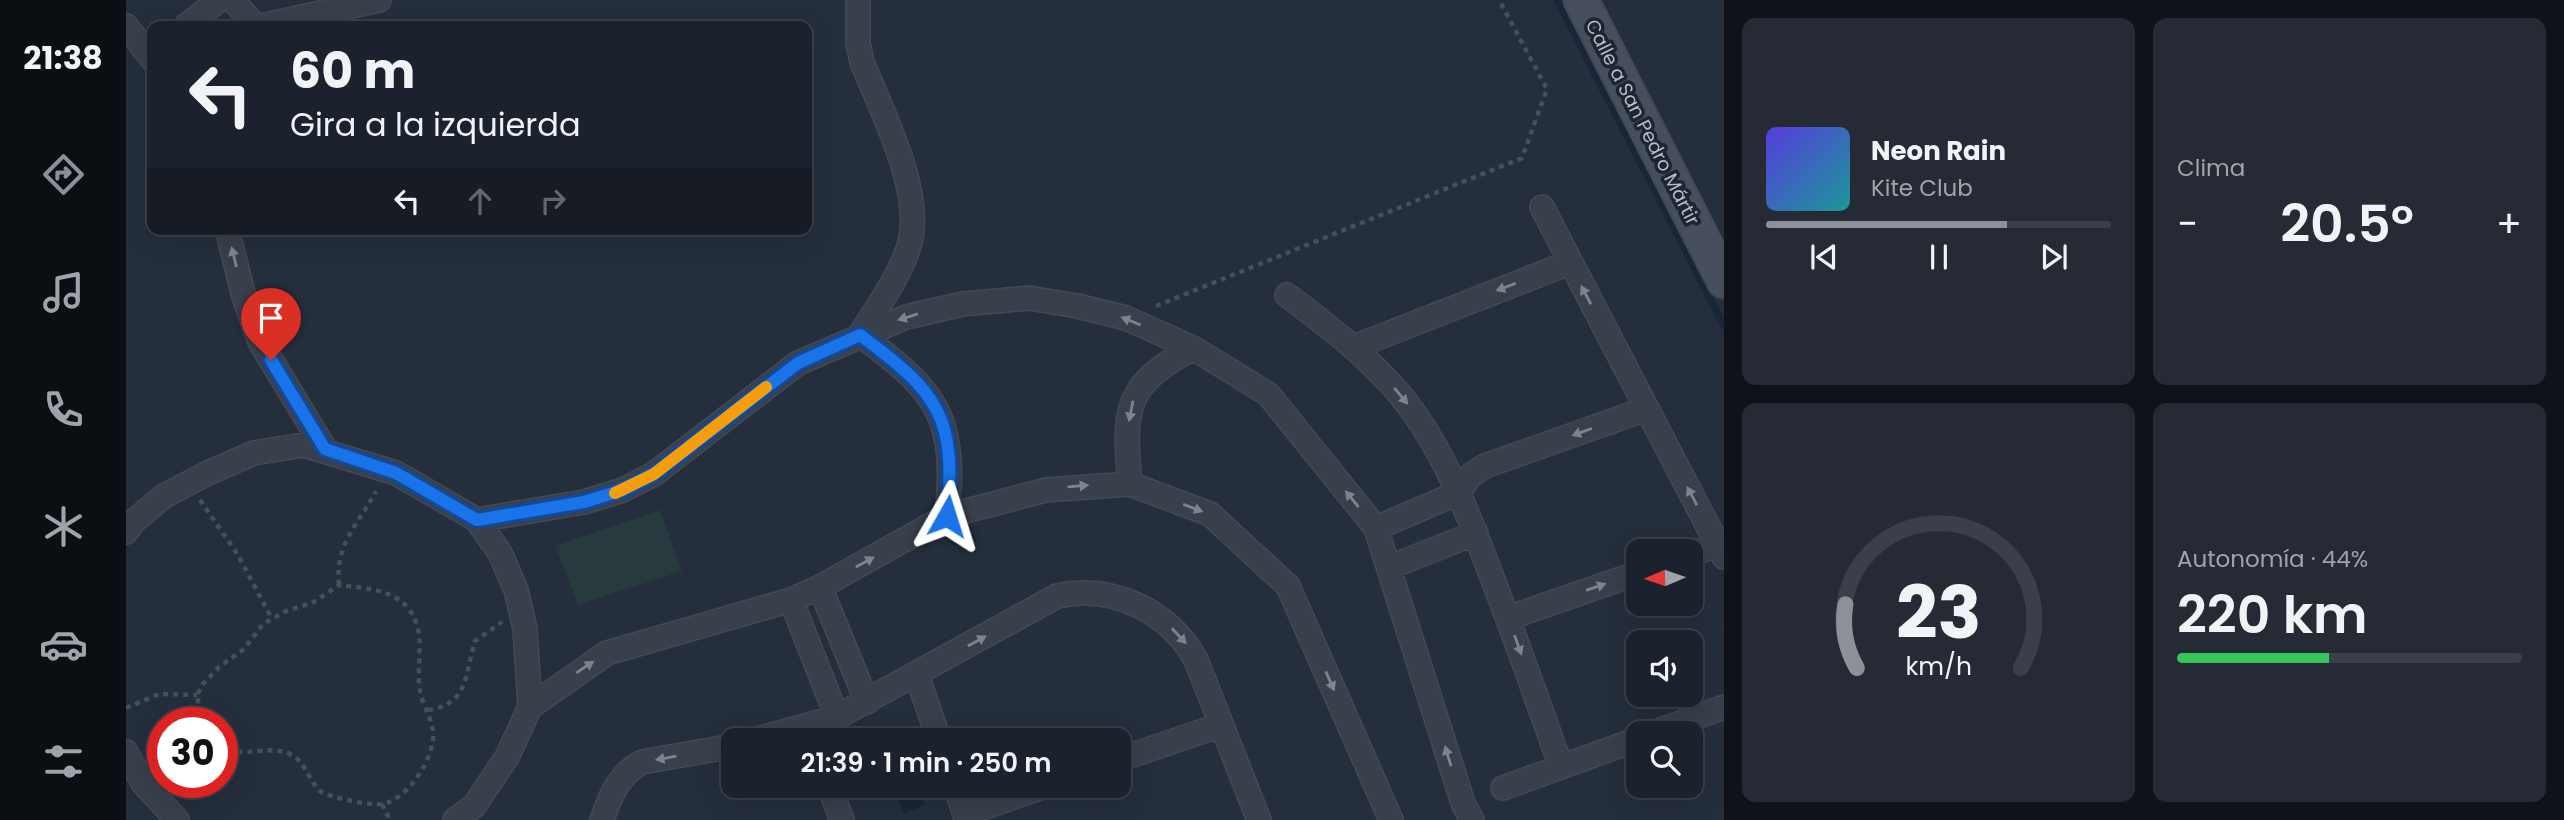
<!DOCTYPE html>
<html lang="es">
<meta charset="utf-8">
<style>
:root{--surface:#1c222d;--page:#252a35;--text:#f1f3f6;--muted:#a0a4aa;--line:#3a3f49;--accent:#8c9099}
body{margin:0;font-family:Poppins,sans-serif;background:var(--page);color:var(--text);height:100vh;display:flex;flex-direction:column;font-size:26px;white-space:nowrap}
*{box-sizing:border-box;margin:0}
p{font-size:23px;color:var(--muted)}
.icon{flex:none;width:38px;height:38px;fill:none;stroke:currentColor;stroke-width:2;stroke-linecap:round;stroke-linejoin:round}
.map{position:relative;flex:1;overflow:hidden}
.details{display:flex;flex-direction:column;gap:18px;padding:18px;background:#0f1319;width:840px}
.details>*{flex:none}
.top-card{position:absolute;left:21px;top:21px;width:665px;height:214px;border-radius:14px;box-shadow:0 7px 28px #0002,0 0 0 2px var(--line);background:#1c222d;color:var(--text);overflow:hidden}
.needle{width:46px;rotate:268deg}
.tools{position:absolute;left:1500px;top:539px;display:grid;gap:14px}
.tools a{display:grid;place-items:center;width:77px;height:77px;border-radius:14px;background:var(--surface);box-shadow:0 7px 28px #0002,0 0 0 2px var(--line);font-size:35px}
.speed{position:absolute;left:21px;top:707px;display:flex;gap:14px;font-size:35px;font-weight:700;text-align:center}
.speed>*{display:grid;place-content:center;width:91px;height:91px;border-radius:50%;background:var(--surface);box-shadow:0 7px 28px #0002,0 0 0 2px var(--line);line-height:1}
.speed .limit{border:10px solid #d22;background:#fff;color:#111}
.pin{position:absolute;display:grid;place-items:center;width:60px;height:60px;color:#fff;margin:-72px -30px;border-radius:50% 50% 50% 0;rotate:-45deg;box-shadow:0 0 7px #0007}
.pin .icon{rotate:45deg}
.me{position:absolute;width:77px;margin:-38px;rotate:6deg;stroke-linejoin:round;filter:drop-shadow(0 0 5px #0008)}
.turn{display:flex;align-items:center;gap:24px;height:147px;padding:0 28px;font-size:32px}
.turn .icon{width:91px;height:91px;stroke-width:2.5}
.turn b{display:block;font-size:49px;line-height:60px}
.lanes{display:flex;align-items:center;height:66px;padding:0 28px;background:#0003;justify-content:center;gap:35px;direction:ltr}
.lanes .off{opacity:.35}
.big{font-size:52px;font-weight:600;line-height:1.1}
.details .widget{flex:1;display:flex;flex-direction:column;justify-content:center;gap:10px;min-width:0;padding:0 24px;border-radius:14px;background:var(--page)}
.details .dial{align-items:center;gap:0}
.dial svg{height:182px;overflow:visible;fill:none;stroke:var(--line);stroke-width:7;stroke-linecap:round;text-anchor:middle}
.dial text{fill:var(--text);stroke:none}
.song{display:flex;align-items:center;gap:21px}
.cover{width:84px;height:84px;border-radius:10px;background:linear-gradient(135deg,hsl(250 70% 55%),hsl(180 70% 35%))}
.played{height:7px;border-radius:4px;background:linear-gradient(90deg,var(--accent) 70%,var(--line) 70%)}
.keys{display:flex;justify-content:space-around;direction:ltr}
.heat{display:flex;justify-content:space-between;align-items:center;font-size:38px;direction:ltr}
.charge{height:10px;border-radius:5px;background:linear-gradient(90deg,#34c759 44%,var(--line) 0)}
.details .tiles{flex:1;display:grid;gap:18px;grid-template-columns:repeat(2,1fr)}
.trip{position:absolute;left:595px;top:728px;width:410px;height:70px;border-radius:14px;background:var(--surface);box-shadow:0 7px 28px #0002,0 0 0 2px var(--line);font-weight:600;line-height:70px;text-align:center}
main{display:flex;flex:1;min-height:0}
.tabs{display:flex;flex-direction:column;width:126px;justify-content:space-around;align-items:center;background:#0b0e12;color:var(--muted)}
.tabs .icon{width:49px;height:49px}
.tabs .active{color:var(--accent)}
.tabs b{font-size:32px;color:var(--text)}
.map>svg:first-child{display:block}
.green{fill:#273a3d}
.water{fill:#192539}
.lines{fill:none;stroke-linecap:round;stroke-linejoin:round}
.stream{stroke:#192539;stroke-width:7}
.minor-casing{stroke:#424955;stroke-width:26}
.secondary-casing{stroke:#424955;stroke-width:37}
.path{stroke:#405355;stroke-width:4.5;stroke-dasharray:5 5;stroke-linecap:butt}
.minor{stroke:#39404c;stroke-width:23}
.secondary{stroke:#474f5f;stroke-width:33}
.oneway{fill:#7d8490}
.route-casing{stroke:#114b97;stroke-width:18}
.route{stroke:#1a73e8;stroke-width:12}
.slow{stroke:#f59e0b;stroke-width:12}
.labels{text-anchor:middle;stroke-width:7;stroke-linejoin:round;paint-order:stroke}
.street-label{font-size:19px;fill:#b4bbc7;stroke:#1e2531}
</style>
<main>
<nav class="tabs">
<b>21:38</b>
<svg class="icon active" aria-label="directions" viewBox="0 0 24 24"><path d="M12 3l9 9-9 9-9-9zM9 14v-3h6M13 9l2 2-2 2"/></svg>
<svg class="icon" aria-label="music" viewBox="0 0 24 24"><path d="M9 18V5l10-2v13"/><circle cx="6" cy="18" r="3"/><circle cx="16" cy="16" r="3"/></svg>
<svg class="icon" aria-label="phone" viewBox="0 0 24 24"><path d="M5 4h4l2 5-3 2q2 4 5 5l2-3 5 2v4C11 20 4 13 5 4z"/></svg>
<svg class="icon" aria-label="climate" viewBox="0 0 24 24"><path d="M12 3v18M4 7l16 10M4 17L20 7"/></svg>
<svg class="icon" aria-label="car" viewBox="0 0 24 24"><path d="M5 17H2v-5l4-1 3-4h7l3 4 3 1v5h-3M9 17h6M6 11h13"/><circle cx="7" cy="17" r="2"/><circle cx="17" cy="17" r="2"/></svg>
<svg class="icon" aria-label="filters" viewBox="0 0 24 24"><path d="M4 7h16M4 17h16"/><circle cx="9" cy="7" r="2"/><circle cx="15" cy="17" r="2"/></svg>
</nav>
<div class="map">
<svg width="1598" height="820" viewBox="0 0 1598 820">
<rect width="100%" height="100%" fill="#252e3c"/>
<!-- green -->
<path class="green" d="M534,510L556,571L452,605L429,546Z"/>
<!-- water -->
<path class="water" d="M767,786H792L799,805L778,814Z"/>
<g class="lines">
<!-- stream -->
<path class="stream" d="M1431,0L1598,326"/>
<!-- minor casing -->
<g class="minor-casing">
<path id="minor" d="M107,0L129,26
M732,0V43L736,62C756,112 799,193 783,246C773,278 751,307 734,335C812,392 831,417 821,516
M0,26L26,59
M60,26L93,0
M135,26L253,0
M1416,207L1598,557
M101,229L118,297L134,342L199,449
M1161,295C1202,326 1243,357 1276,397C1317,448 1341,511 1364,572C1389,636 1412,702 1435,767
M1228,347L1443,263
M1004,484C997,409 998,385 1067,348
M351,520L458,502L497,490L528,474L672,363L780,317L837,304L903,298L951,306L1000,318L1067,348L1142,394L1250,528L1337,803L1346,820
M1250,528L1332,493L1345,475L1359,466L1520,409
M0,532L7,522L38,496L82,473L128,453L178,445L270,473L351,520L374,553L390,590L399,629L404,707L381,757L348,806L329,820
M1564,554L1592,545
M1264,567L1350,533
M694,587L741,702
M665,600L711,717
M1382,618L1512,573
M791,675L813,740
M404,707L481,653L665,600L694,587L821,516L920,490L1004,484L1084,514L1162,586L1265,820
M1527,733L1598,707
M628,740L711,717L931,596C987,584 1043,611 1070,660L1133,820
M0,752L17,783L51,820
M992,760L1095,725
M703,786L716,820
M829,786L841,820
M1377,788L1512,739
M839,814L919,786
M476,820C484,796 493,774 516,762L607,746"/>
</g>
<!-- secondary casing -->
<g class="secondary-casing">
<path id="secondary" d="M1455,0L1598,281"/>
</g>
<!-- path -->
<path class="path" d="M1030,306L1396,158L1421,89L1373,0
M74,500L112,555L146,619
M213,585C209,543 232,525 250,491
M0,708L33,694L71,695
M302,710C344,704 339,672 349,641L376,622
M76,723L71,695L77,684L93,667L118,649L137,624L160,611L188,602L213,585C236,588 267,589 282,608C302,633 289,663 294,691C296,704 305,716 307,731C310,756 282,800 256,804C246,806 201,797 194,791C184,782 180,765 169,757C154,746 133,752 117,752C110,752 103,749 96,746
M256,804L264,820"/>
<!-- minor -->
<use href="#minor" class="minor"/>
<!-- secondary -->
<use href="#secondary" class="secondary"/>
</g>
<!-- one-way arrows -->
<defs><path id="oneway-solid" d="M-6-.8H1V-3.2L6.5 0L1 3.2V.8H-6Z" transform="scale(1.75)"/></defs>
<g class="oneway">
<use href="#oneway-solid" transform="translate(108 257) rotate(-104)"/>
<use href="#oneway-solid" transform="translate(1380 287) rotate(159)"/>
<use href="#oneway-solid" transform="translate(1460 295) rotate(-118)"/>
<use href="#oneway-solid" transform="translate(782 317) rotate(163)"/>
<use href="#oneway-solid" transform="translate(1005 321) rotate(-158)"/>
<use href="#oneway-solid" transform="translate(1275 396) rotate(50)"/>
<use href="#oneway-solid" transform="translate(1005 411) rotate(101)"/>
<use href="#oneway-solid" transform="translate(1456 432) rotate(160)"/>
<use href="#oneway-solid" transform="translate(952 486) rotate(-5)"/>
<use href="#oneway-solid" transform="translate(1566 496) rotate(-118)"/>
<use href="#oneway-solid" transform="translate(1226 499) rotate(-129)"/>
<use href="#oneway-solid" transform="translate(1067 508) rotate(21)"/>
<use href="#oneway-solid" transform="translate(739 562) rotate(-29)"/>
<use href="#oneway-solid" transform="translate(1470 587) rotate(-19)"/>
<use href="#oneway-solid" transform="translate(1053 636) rotate(47)"/>
<use href="#oneway-solid" transform="translate(851 641) rotate(-29)"/>
<use href="#oneway-solid" transform="translate(1392 645) rotate(70)"/>
<use href="#oneway-solid" transform="translate(459 667) rotate(-34)"/>
<use href="#oneway-solid" transform="translate(1204 681) rotate(66)"/>
<use href="#oneway-solid" transform="translate(1322 756) rotate(-107)"/>
<use href="#oneway-solid" transform="translate(540 758) rotate(170)"/>
</g>
<g class="lines">
<!-- route casing -->
<g class="route-casing">
<path id="route" d="M145,360L199,449L270,473L351,520L458,502L497,490L528,474L672,363L734,335C812,393 831,416 821,516"/>
</g>
<!-- route -->
<use href="#route" class="route"/>
<!-- slow -->
<path class="slow" d="M489,493L528,474L640,387"/>
</g>
<g class="labels">
<!-- street labels -->
<g class="street-label">
<text transform="translate(1517 122) rotate(63)" y="7">Calle a San Pedro Mártir</text>
</g>
</g>
</svg>
<div class="tools">
<a><svg class="needle" viewBox="-14 -14 28 28"><path d="M0-13l5 13h-10z" fill="#e53935"/><path d="M0 13l5-13h-10z" fill="#a0a4aa"/></svg></a>
<a><svg class="icon" aria-label="sound" viewBox="0 0 24 24"><path d="M4 9h4l5-4v14l-5-4H4zM17 9q2 3 0 6"/></svg></a>
<a><svg class="icon" aria-label="search" viewBox="0 0 24 24"><circle cx="10" cy="10" r="6"/><path d="M15 15l6 6"/></svg></a>
</div>
<div class="speed"><div class="limit">30</div></div>
<div class="pin" style="left:145px;top:360px;background:#d93025"><svg class="icon" aria-label="arrive" viewBox="0 0 24 24"><path d="M6 21V4h12l-3 4 3 4H6"/></svg></div>
<svg class="me" style="left:821px;top:516px" viewBox="-20 -20 40 40"><path d="M0-17L14 15 0 8-14 15z" fill="#1a73e8" stroke="#fff" stroke-width="4"/></svg>
<div class="trip">21:39 · 1 min · 250 m</div>
<div class="top-card">
<div class="turn"><svg class="icon" aria-label="left" viewBox="0 0 24 24"><path d="M17 20v-9H6M10 6l-5 5 5 5"/></svg><div><b>60 m</b>Gira a la izquierda</div></div>
<div class="lanes"><svg class="icon" aria-label="left" viewBox="0 0 24 24"><path d="M17 20v-9H6M10 6l-5 5 5 5"/></svg><svg class="icon off" aria-label="ahead" viewBox="0 0 24 24"><path d="M12 20V5M6 11l6-6 6 6"/></svg><svg class="icon off" aria-label="right" viewBox="0 0 24 24"><path d="M7 20v-9h11M14 6l5 5-5 5"/></svg></div>
</div>
</div>
<section class="details">
<div class="tiles">
<div class="widget">
<div class="song"><i class="cover"></i><div><b>Neon Rain</b><p>Kite Club</p></div></div>
<div class="played"></div>
<div class="keys"><svg class="icon" aria-label="previous" viewBox="0 0 24 24"><path d="M18 5L8 12l10 7zM5 5v14"/></svg><svg class="icon" aria-label="pause" viewBox="0 0 24 24"><path d="M8 5v14M16 5v14"/></svg><svg class="icon" aria-label="next" viewBox="0 0 24 24"><path d="M6 5l10 7-10 7zM19 5v14"/></svg></div>
</div>
<div class="widget"><p>Clima</p>
<div class="heat"><a>−</a><b class="big">20.5°</b><a>+</a></div>
</div>
<div class="widget dial"><svg viewBox="0 0 100 80">
<path d="M14 69A42 42 0 1 1 86 69"/>
<path d="M14 69A42 42 0 0 1 9 41" stroke="#8c9099"/>
<text x="50" y="56" font-size="32" font-weight="700">23</text>
<text x="50" y="72" font-size="11">km/h</text>
</svg></div>
<div class="widget"><p>Autonomía · 44%</p><b class="big">220 km</b><div class="charge"></div></div>
</div>
</section>
</main>
